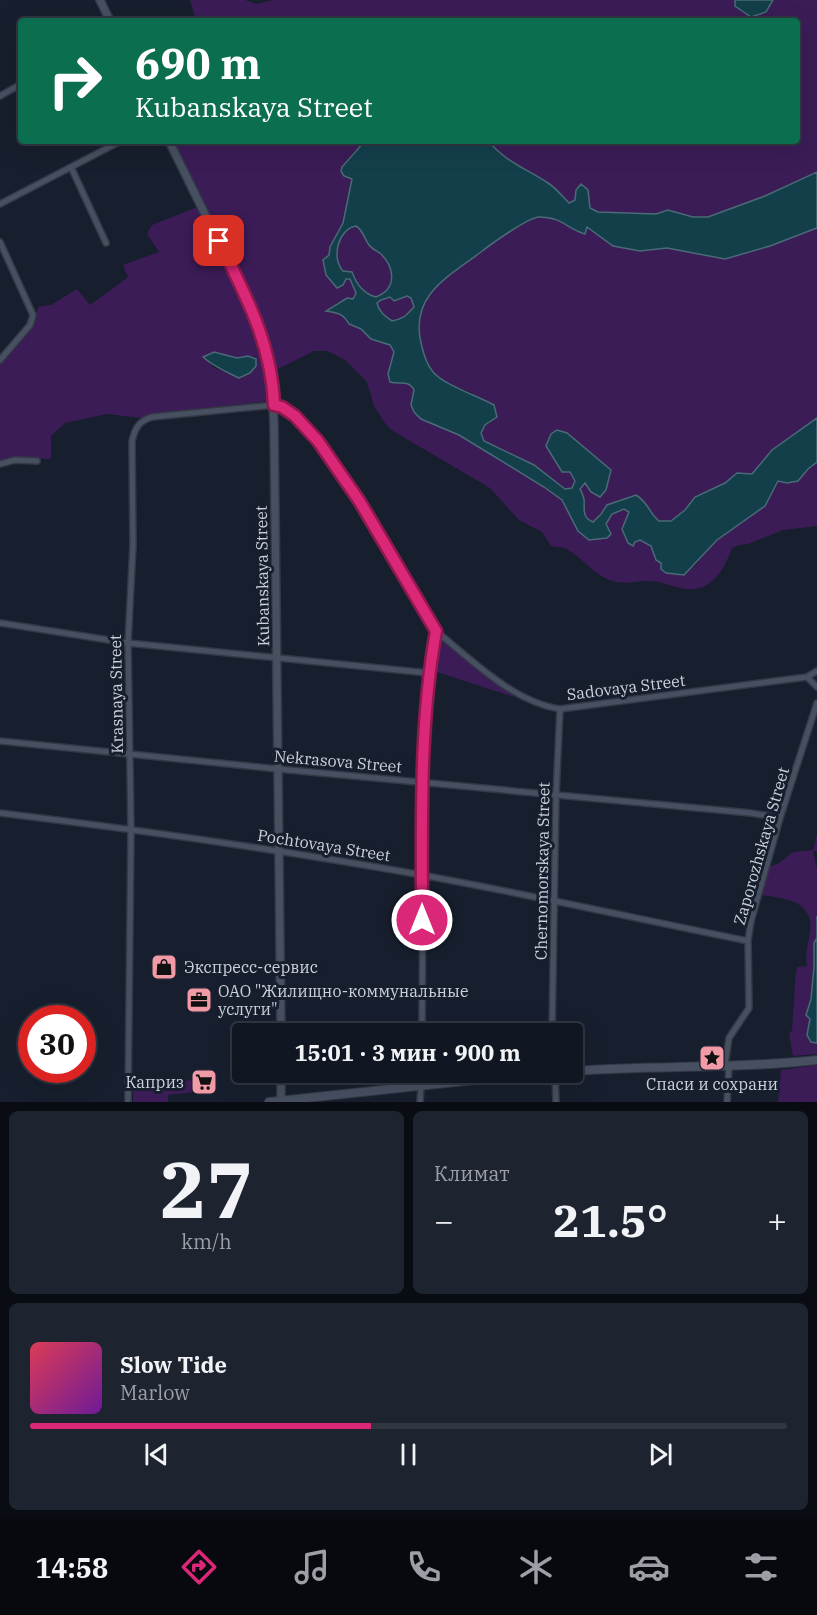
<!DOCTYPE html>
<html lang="ru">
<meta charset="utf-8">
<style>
:root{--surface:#111722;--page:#1e242f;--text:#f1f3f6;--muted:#9c9fa5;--line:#303640;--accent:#db2777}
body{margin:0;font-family:"IBM Plex Serif",serif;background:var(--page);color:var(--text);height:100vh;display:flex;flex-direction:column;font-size:22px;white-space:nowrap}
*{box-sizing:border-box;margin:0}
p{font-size:20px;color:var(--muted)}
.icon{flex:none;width:33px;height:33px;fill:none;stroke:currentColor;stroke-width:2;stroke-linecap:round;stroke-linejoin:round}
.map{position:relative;height:1102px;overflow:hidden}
.details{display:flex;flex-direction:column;gap:9px;padding:9px;background:#090d13;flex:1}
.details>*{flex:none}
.hud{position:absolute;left:18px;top:18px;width:782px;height:126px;border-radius:6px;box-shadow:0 6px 24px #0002,0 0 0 2px var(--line);background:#0b6e4f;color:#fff;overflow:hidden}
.speed{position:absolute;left:18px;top:1005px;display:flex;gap:12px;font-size:30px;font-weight:700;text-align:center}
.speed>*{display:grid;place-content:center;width:78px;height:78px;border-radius:50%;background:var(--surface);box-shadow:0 6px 24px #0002,0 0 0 2px var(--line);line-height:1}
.speed .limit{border:9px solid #d22;background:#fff;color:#111}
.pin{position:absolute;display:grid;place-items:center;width:51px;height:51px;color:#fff;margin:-26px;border-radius:12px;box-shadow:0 3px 9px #0006}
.me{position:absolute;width:66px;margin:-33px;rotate:0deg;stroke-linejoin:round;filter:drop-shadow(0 0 4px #0008)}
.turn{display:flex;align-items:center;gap:21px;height:126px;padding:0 18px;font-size:27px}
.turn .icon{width:78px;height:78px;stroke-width:2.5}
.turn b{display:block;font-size:42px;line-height:51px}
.big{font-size:45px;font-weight:700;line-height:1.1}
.details .tile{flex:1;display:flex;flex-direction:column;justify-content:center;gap:9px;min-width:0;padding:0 21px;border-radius:9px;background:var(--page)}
.details .dial{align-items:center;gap:0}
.dial b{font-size:78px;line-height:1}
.song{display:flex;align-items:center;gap:18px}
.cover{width:72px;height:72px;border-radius:9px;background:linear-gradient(135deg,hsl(350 70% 55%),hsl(280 70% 35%))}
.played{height:6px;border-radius:3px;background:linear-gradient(90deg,var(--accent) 45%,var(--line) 45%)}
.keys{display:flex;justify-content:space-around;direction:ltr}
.heat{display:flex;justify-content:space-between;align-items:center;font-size:33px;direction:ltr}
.details .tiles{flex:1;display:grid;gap:9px;grid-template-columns:1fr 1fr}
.tile:last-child{grid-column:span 2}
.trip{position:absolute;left:232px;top:1023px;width:351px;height:60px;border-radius:6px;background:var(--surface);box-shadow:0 6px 24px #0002,0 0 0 2px var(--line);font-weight:700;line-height:60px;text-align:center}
.dock{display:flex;height:96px;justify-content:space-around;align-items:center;background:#07090e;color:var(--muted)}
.dock .icon{width:42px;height:42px}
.dock .selected{color:var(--accent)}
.dock b{font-size:27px;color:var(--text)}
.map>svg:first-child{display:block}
.green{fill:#3b1c57;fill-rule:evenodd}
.water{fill:#133f4b;stroke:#4a6b76;stroke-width:1.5;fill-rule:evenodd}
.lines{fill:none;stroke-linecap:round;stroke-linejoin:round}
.minor-casing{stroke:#343946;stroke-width:8}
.tertiary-casing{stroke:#343946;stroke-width:10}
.secondary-casing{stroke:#343946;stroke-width:10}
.minor{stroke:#475061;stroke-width:5}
.tertiary{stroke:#475061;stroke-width:7}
.secondary{stroke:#475061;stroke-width:8}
.route-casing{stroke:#8e194d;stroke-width:15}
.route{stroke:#db2777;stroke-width:10}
.labels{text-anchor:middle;stroke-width:6;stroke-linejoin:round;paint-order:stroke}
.street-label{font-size:16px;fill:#ccd2dc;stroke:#171f2e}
.poi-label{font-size:16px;fill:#ccd2dc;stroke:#171f2e;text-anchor:start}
</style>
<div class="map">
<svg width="817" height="1102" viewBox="0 0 817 1102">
<rect width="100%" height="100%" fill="#171f2e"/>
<!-- green -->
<path class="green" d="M190,0H245L257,4L273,0H735L736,6L766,12L773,0H817V172L765,196L708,217H693L668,210L656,214L598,212L590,208L588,190L582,184L576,190L575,200L569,203C562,196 556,188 548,183C525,168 507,163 488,141H796V21H453L449,19L448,21H196Z
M173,141H365L342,167L352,178L343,223L330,247L326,275L337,287L346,279H350L356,293L353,299C343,297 334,304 327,311C338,313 343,314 349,324L361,329L371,339L390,345C397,356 392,364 388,374L396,384C404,383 409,382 414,389L412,405L441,427L459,435L544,487L562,500L570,515L611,533L606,524L612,514L624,509L629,512L622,529L635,542L640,540L651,546L656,560L694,567C702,558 709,546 719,539C742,522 767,509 779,481L787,483L798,481L808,469L817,462V526L783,530L748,544L739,545L732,548C724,571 709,595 681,588C670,586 661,581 650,581C633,580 622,587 605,578C591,571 582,558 568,550C563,546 557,548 551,546L542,532L519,520L490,488L393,431L385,423L374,406L367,382L345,360L328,351H314L274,371L269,347L253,302Z
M195,208L201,211C230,271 268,332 270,401L151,414L141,418L107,414L65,423L51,436V459L18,458L0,462V364L34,323L38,308L41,306L51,305L77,289L90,305L128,277L123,265L159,252L147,234L152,225ZM214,352L237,358L248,356L239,378L213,367L204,357Z
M537,216L561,220L575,231L585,234L586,226L613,246L640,251L667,248L725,259L770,246L817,228V418L788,438L752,474L737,473L725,483L695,496L685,510L671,521H659C648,512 649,503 636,495L607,505L593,522C581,517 585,510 584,499C583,496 582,492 580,489L585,483L600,496L606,490L611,470L567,433L546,446C555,458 568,467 575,481L572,488L565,489L548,475L484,441L481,433L485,425L491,423L472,393L450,384L434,373L423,352L418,328L422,307L432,288L495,241Z
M356,226C364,231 364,238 369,245C372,249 377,251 381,254C395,268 396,289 376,297C364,294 356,283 352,272L343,271C331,258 338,229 356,226Z
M407,296L411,298L414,307C406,315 404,319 392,321C385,316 379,312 377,303C383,297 390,297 397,300Z
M439,638L516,694L514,697L431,670L436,639Z
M817,835V851H813L817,869V938C812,947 814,957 814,967C815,983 810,1000 806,1015L810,1019L807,1035L811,1042L817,1043V1054L793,1056L789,1034L792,1030L796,971L798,967L807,966C805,953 808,945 810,933C815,900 784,898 761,895L769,867L779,863L793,852L813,850Z
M817,1065V1102H778L781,1070Z
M193,1080L194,1092L168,1095V1102H133V1086Z"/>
<!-- water -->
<path class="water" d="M735,0H773L766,12L751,17L735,6Z
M365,141H488C506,162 525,168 548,183C556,188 562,196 569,203L575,200L576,190L581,184L588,190L590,208L598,212L656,214L668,210L693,217H708L765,196L817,172V228L770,246L725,259L667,248L640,251L613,246L587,227L585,234C566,228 562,217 539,217C529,217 491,244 481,252C448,277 410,295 421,343C423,352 427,365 433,372C444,385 478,396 494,405L497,417L485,425L481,433L484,441L534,465L565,489L572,488L575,481L570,472H562L546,446L551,434L557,430L567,433L611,470L606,490L600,497L591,492L585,483L580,489C582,492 583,496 584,499C585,509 581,517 593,522L601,514L607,505L636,495C649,503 648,512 659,521H671L685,510L695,497L725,483L737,473L752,474L772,450L817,418V462L808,469L798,481L787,483L778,481L765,506L717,540L684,575L666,573L661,569V563L656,560L651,546L640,540L635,542L633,546L628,543L622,529L629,512L624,509L612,514L606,524L611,534L607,538L589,540L578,531L562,500L544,487L459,435L421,419L414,412L411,405L414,390C408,379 400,385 390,382L388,374L394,352L390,345L371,339L361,329L349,324C343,313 337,313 326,311L347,298L353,299L356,293L350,279H346L343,285L337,288L326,275L323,260L329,255L330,247L343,223L352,179L344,176L341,171L342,167ZM356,226C364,231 364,239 369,245C372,249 377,251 381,254C395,268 397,289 376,297C364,294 356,283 352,272L343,271C331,258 338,229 356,226ZM407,296L411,298L414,307C406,315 404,319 392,321C385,316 379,312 377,303L381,300L390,297L394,301Z
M214,352L237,358L248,356L256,359V366L250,373L239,378C225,371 214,367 203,357Z
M817,916V1043L811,1042L807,1035L810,1019L806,1015L811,999L814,967V943L817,938Z"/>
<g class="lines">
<!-- minor casing -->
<g class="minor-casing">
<path id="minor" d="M0,96L21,84
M71,167L106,243
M0,204L121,141
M0,242L33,315L30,325L0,360
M0,464L15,460L37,461
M0,623L128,643L429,673
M436,631C472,660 513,702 560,709L807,677L817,671
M807,677L817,687
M0,741L278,769L751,813L780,818
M0,813C141,830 282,850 422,875C531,895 639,919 748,941
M552,1034L556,795L560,709
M725,1065L729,1038L749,1008L748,941L751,921L780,818L817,703
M555,1072L556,1102
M128,1102L131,829L128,643L133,545L132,441C135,428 139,421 152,417L274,405C321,416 409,585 436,631L429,671L424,722L422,1034
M420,1102L422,1072
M727,1102L729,1065"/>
</g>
<!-- tertiary casing -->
<g class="tertiary-casing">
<path id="tertiary" d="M100,0L110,21
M169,141L255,316L264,340L272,376L274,426L281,1034
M281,1072V1101"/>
</g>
<!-- secondary casing -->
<g class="secondary-casing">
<path id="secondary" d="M573,1071C654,1065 736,1069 817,1060
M269,1102L550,1072"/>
</g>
<!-- minor -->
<use href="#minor" class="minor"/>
<!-- tertiary -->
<use href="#tertiary" class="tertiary"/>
<!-- secondary -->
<use href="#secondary" class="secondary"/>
</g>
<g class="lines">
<!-- route casing -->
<g class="route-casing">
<path id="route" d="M219,241C245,294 272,344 274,405L282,407L295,416L318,441L360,502L436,631C419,726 422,824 422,920"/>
</g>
<!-- route -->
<use href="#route" class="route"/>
</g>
<!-- icons -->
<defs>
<g id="shop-square" transform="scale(1.35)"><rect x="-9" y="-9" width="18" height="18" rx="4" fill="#f39aa7" stroke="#171f2e"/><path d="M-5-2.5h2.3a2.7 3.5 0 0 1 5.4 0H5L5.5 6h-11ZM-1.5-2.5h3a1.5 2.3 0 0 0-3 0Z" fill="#111"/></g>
<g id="office-square" transform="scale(1.35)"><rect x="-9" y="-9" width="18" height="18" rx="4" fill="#f39aa7" stroke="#171f2e"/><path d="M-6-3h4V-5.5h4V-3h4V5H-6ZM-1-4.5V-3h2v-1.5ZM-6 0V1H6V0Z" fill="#111"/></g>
<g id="sight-square" transform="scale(1.35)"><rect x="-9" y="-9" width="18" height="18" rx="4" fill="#f39aa7" stroke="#171f2e"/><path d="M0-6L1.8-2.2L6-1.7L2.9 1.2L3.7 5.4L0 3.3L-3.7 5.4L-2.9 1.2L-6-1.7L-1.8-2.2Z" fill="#111"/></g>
<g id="supermarket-square" transform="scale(1.35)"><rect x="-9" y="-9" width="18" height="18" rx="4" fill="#f39aa7" stroke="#171f2e"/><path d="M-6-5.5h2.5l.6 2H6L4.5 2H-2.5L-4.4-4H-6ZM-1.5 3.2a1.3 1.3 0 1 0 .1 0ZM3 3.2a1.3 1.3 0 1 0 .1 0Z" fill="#111"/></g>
</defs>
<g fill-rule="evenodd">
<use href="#shop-square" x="164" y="967"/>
<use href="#office-square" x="199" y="1000"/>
<use href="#sight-square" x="712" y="1058"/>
<use href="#supermarket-square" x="204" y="1082"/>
</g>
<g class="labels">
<!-- street labels -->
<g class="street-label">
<text transform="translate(262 576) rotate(-91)" y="6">Kubanskaya Street</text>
<text transform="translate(626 687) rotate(-7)" y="6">Sadovaya Street</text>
<text transform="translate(116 694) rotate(-91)" y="6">Krasnaya Street</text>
<text transform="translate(338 761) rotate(5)" y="6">Nekrasova Street</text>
<text transform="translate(324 845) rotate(9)" y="6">Pochtovaya Street</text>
<text transform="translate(761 846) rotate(-74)" y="6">Zaporozhskaya Street</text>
<text transform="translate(542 871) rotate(-89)" y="6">Chernomorskaya Street</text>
</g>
<!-- poi labels -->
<g class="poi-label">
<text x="184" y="973">Экспресс-сервис</text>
<text x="218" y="997">ОАО "Жилищно-коммунальные<tspan x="218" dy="18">услуги"</tspan></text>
<text x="184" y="1088" text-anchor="end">Каприз</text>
<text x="712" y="1090" text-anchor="middle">Спаси и сохрани</text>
</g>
</g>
</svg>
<div class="speed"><div class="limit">30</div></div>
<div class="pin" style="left:219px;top:241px;background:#d93025"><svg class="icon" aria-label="arrive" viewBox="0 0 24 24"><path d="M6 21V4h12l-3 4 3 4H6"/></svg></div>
<svg class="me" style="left:422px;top:920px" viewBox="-20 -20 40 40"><circle r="17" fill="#db2777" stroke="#fff" stroke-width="3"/><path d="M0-11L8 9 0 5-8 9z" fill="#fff"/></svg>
<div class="trip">15:01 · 3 мин · 900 m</div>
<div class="hud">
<div class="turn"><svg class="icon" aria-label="right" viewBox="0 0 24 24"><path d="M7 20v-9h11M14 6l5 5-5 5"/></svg><div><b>690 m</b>Kubanskaya Street</div></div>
</div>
</div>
<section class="details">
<div class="tiles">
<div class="tile dial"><b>27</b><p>km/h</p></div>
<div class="tile"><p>Климат</p>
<div class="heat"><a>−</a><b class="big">21.5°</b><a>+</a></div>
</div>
<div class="tile">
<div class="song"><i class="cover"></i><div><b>Slow Tide</b><p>Marlow</p></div></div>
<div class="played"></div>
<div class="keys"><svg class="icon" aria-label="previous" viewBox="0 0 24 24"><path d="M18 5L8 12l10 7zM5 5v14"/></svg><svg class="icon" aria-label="pause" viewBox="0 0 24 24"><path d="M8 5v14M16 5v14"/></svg><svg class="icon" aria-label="next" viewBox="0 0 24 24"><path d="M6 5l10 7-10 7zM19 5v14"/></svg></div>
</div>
</div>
</section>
<nav class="dock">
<b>14:58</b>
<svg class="icon selected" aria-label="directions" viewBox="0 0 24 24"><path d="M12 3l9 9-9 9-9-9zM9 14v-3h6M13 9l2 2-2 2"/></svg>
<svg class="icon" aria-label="music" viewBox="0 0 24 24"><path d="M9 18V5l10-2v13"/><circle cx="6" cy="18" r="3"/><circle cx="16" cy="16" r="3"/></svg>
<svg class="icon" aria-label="phone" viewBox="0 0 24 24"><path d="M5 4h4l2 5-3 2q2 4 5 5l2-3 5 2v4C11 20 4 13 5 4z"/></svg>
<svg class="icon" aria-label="climate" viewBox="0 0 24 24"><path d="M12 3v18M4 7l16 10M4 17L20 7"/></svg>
<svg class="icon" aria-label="car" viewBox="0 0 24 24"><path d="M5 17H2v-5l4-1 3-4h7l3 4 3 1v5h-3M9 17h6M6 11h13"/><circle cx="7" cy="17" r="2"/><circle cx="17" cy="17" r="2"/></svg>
<svg class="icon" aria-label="filters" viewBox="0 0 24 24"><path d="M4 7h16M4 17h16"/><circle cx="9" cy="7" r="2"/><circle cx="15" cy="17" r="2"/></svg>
</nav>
